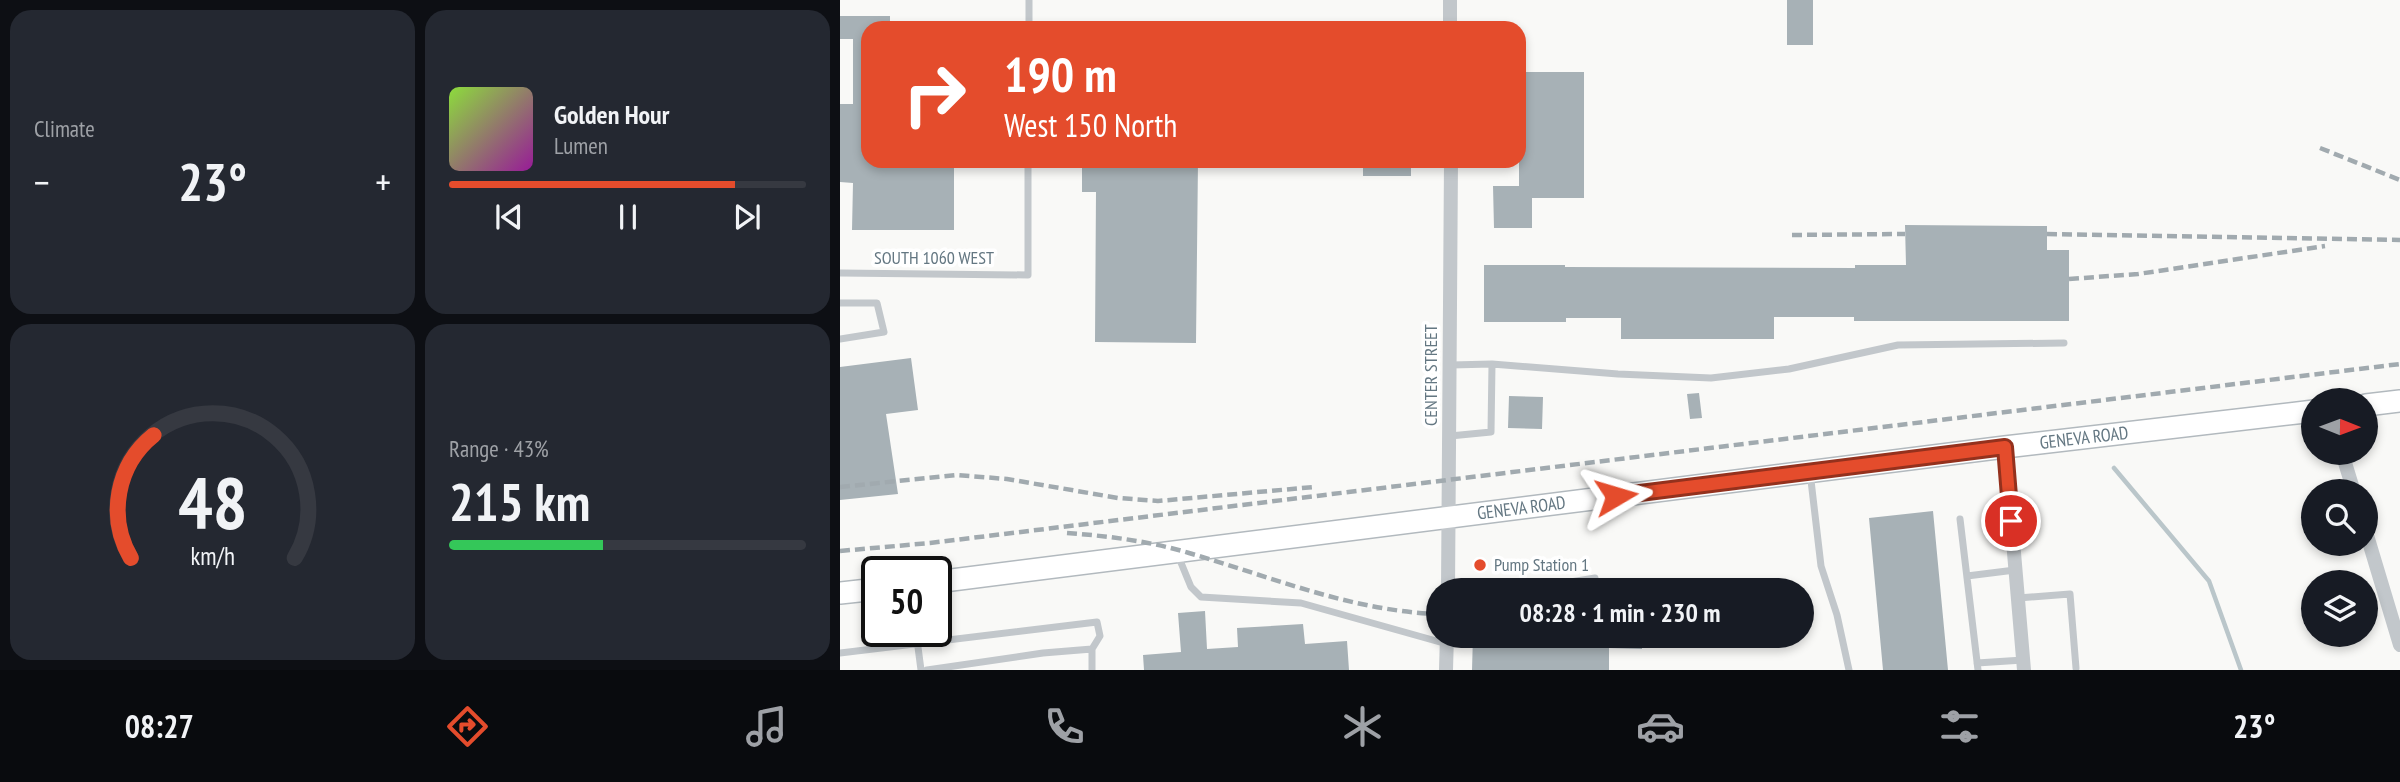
<!DOCTYPE html>
<meta charset="utf-8">
<style>
:root{--surface:#171b24;--page:#242831;--text:#f1f3f6;--muted:#9ea1a6;--line:#363941;--accent:#e44c2c}
body{margin:0;font-family:"PT Sans Narrow",sans-serif;background:var(--page);color:var(--text);height:100vh;display:flex;flex-direction:column;font-size:26px;white-space:nowrap}
*{box-sizing:border-box;margin:0}
p{font-size:23px;color:var(--muted)}
.icon{flex:none;width:38px;height:38px;fill:none;stroke:currentColor;stroke-width:2;stroke-linecap:round;stroke-linejoin:round}
.map{position:relative;flex:1;overflow:hidden}
.panel{display:flex;flex-direction:column;gap:10px;padding:10px;background:#0d0f14;width:840px}
.panel>*{flex:none}
.banner{position:absolute;left:21px;top:21px;width:665px;height:147px;border-radius:21px;box-shadow:0 4px 10px #0003;background:#e44c2c;color:#fff;overflow:hidden}
.needle{width:46px;rotate:91deg}
.tools{position:absolute;left:1461px;top:388px;display:grid;gap:14px}
.tools a{display:grid;place-items:center;width:77px;height:77px;border-radius:50%;background:var(--surface);box-shadow:0 4px 10px #0003;font-size:35px}
.speed{position:absolute;left:21px;top:556px;display:flex;gap:14px;font-size:35px;font-weight:700;text-align:center}
.speed>*{display:grid;place-content:center;width:91px;height:91px;border-radius:50%;background:var(--surface);box-shadow:0 4px 10px #0003;line-height:1}
.speed .limit{border:4px solid #111;border-radius:10px;background:#fff;color:#111}
.pin{position:absolute;display:grid;place-items:center;width:60px;height:60px;color:#fff;margin:-30px;border:4px solid #fff;border-radius:50%;box-shadow:0 2px 7px #0007}
.me{position:absolute;width:77px;margin:-38px;rotate:83deg;stroke-linejoin:round;filter:drop-shadow(0 0 5px #0008)}
.turn{display:flex;align-items:center;gap:24px;height:147px;padding:0 28px;font-size:32px}
.turn .icon{width:91px;height:91px;stroke-width:2.5}
.turn b{display:block;font-size:49px;line-height:60px}
.big{font-size:52px;font-weight:800;line-height:1.1}
.panel .card{flex:1;display:flex;flex-direction:column;justify-content:center;gap:10px;min-width:0;padding:0 24px;border-radius:21px;background:var(--page)}
.panel .dial{align-items:center;gap:0}
.dial svg{height:182px;overflow:visible;fill:none;stroke:var(--line);stroke-width:7;stroke-linecap:round;text-anchor:middle}
.dial text{fill:var(--text);stroke:none}
.song{display:flex;align-items:center;gap:21px}
.cover{width:84px;height:84px;border-radius:10px;background:linear-gradient(135deg,hsl(90 70% 55%),hsl(300 70% 35%))}
.played{height:7px;border-radius:4px;background:linear-gradient(90deg,var(--accent) 80%,var(--line) 80%)}
.keys{display:flex;justify-content:space-around;direction:ltr}
.heat{display:flex;justify-content:space-between;align-items:center;font-size:38px;direction:ltr}
.charge{height:10px;border-radius:5px;background:linear-gradient(90deg,#34c759 43%,var(--line) 0)}
.panel .tiles{flex:1;display:grid;gap:10px;grid-template-columns:repeat(2,1fr)}
.trip{position:absolute;left:586px;top:578px;width:388px;height:70px;border-radius:35px;background:var(--surface);box-shadow:0 4px 10px #0003;font-weight:800;line-height:70px;text-align:center}
.menu{display:flex;height:112px;justify-content:space-around;align-items:center;background:#090b0e;color:var(--muted)}
.menu .icon{width:49px;height:49px}
.menu .current{color:var(--accent)}
.menu b{font-size:32px;color:var(--text)}
main{display:flex;flex:1;min-height:0}
.map>svg:first-child{display:block}
.lines{fill:none;stroke-linecap:round;stroke-linejoin:round}
.stream{stroke:#bac6ca;stroke-width:4.5}
.building{fill:#a7b1b6}
.secondary-casing{stroke:#b2b9be;stroke-width:24}
.lane{stroke:#c2c7cb;stroke-width:7}
.street{stroke:#c2c7cb;stroke-width:14}
.secondary{stroke:#fff;stroke-width:21}
.rail{stroke:#a1aaaf;stroke-width:4.5;stroke-dasharray:10 5;stroke-linecap:butt}
.route-casing{stroke:#94311d;stroke-width:18}
.route{stroke:#e44c2c;stroke-width:12}
.poi-dot{fill:#e44c2c;stroke:#fff;stroke-width:2.5}
.labels{text-anchor:middle;stroke-width:7;stroke-linejoin:round;paint-order:stroke}
.street-label{font-size:18px;fill:#647782;stroke:#fff}
.poi-label{font-size:18px;fill:#647782;stroke:#fff;text-anchor:start}
</style>
<main>
<section class="panel">
<div class="tiles">
<div class="card"><p>Climate</p>
<div class="heat"><a>−</a><b class="big">23°</b><a>+</a></div>
</div>
<div class="card">
<div class="song"><i class="cover"></i><div><b>Golden Hour</b><p>Lumen</p></div></div>
<div class="played"></div>
<div class="keys"><svg class="icon" aria-label="previous" viewBox="0 0 24 24"><path d="M18 5L8 12l10 7zM5 5v14"/></svg><svg class="icon" aria-label="pause" viewBox="0 0 24 24"><path d="M8 5v14M16 5v14"/></svg><svg class="icon" aria-label="next" viewBox="0 0 24 24"><path d="M6 5l10 7-10 7zM19 5v14"/></svg></div>
</div>
<div class="card dial"><svg viewBox="0 0 100 80">
<path d="M14 69A42 42 0 1 1 86 69"/>
<path d="M14 69A42 42 0 0 1 24 15" stroke="#e44c2c"/>
<text x="50" y="56" font-size="32" font-weight="700">48</text>
<text x="50" y="72" font-size="11">km/h</text>
</svg></div>
<div class="card"><p>Range · 43%</p><b class="big">215 km</b><div class="charge"></div></div>
</div>
</section>
<div class="map">
<svg width="1560" height="670" viewBox="0 0 1560 670">
<rect width="100%" height="100%" fill="#f9f9f7"/>
<g class="lines">
<!-- stream -->
<path class="stream" d="M1274,468L1369,581L1401,670"/>
</g>
<!-- building -->
<path class="building" d="M947,0H973V45H947Z
M0,16H50V28H28V161H114V230H12L13,183L0,182V104H13V39H0Z
M679,72H744V198H692V228H654L653,186H679Z
M242,161H358L356,343L255,342L256,192H242Z
M523,161H571V176H523Z
M1065,225L1207,226V250H1229V321H1014V317H934V339H781V318H726V322H644V265H725V267L1015,268V265H1066Z
M71,358L78,410L46,414L58,494L0,500V367Z
M859,393L862,418L850,419L847,394Z
M669,396L703,397L702,429L668,428Z
M1093,511L1108,670H1043L1029,518Z
M365,611L367,649L398,647L397,628L463,624L465,644L507,641L509,670H304L303,655L341,652L338,613Z
M633,635H802V649L769,648V670H632Z"/>
<g class="lines">
<!-- secondary casing -->
<g class="secondary-casing">
<g id="secondary">
<path d="M1526,405L1560,401"/>
<path id="s1" d="M96,582L1165,447L1474,411"/>
<path d="M0,593L37,589"/>
</g>
</g>
<!-- lane -->
<path class="lane" d="M189,28V0
M0,273L188,275V161
M0,303H37L44,332L0,339
M611,365L652,364L778,374L871,378L949,369L1058,345L1224,343
M610,436L651,432L652,364
M970,472L981,566L997,615L1009,670
M1120,519L1138,670
M337,553L351,587L361,597L461,603L607,644
M1127,576L1175,570
M682,590L755,578
M1178,598L1230,594L1236,668
M76,632L81,670
M0,653L257,622L260,636L252,649
M1137,663L1183,660
M87,670L203,653L252,649V670"/>
<!-- street -->
<path class="street" d="M610,0V28
M1165,447L1184,670
M1502,453L1514,492
M1526,532L1560,645
M608,590L611,161
M606,670L607,635"/>
<!-- secondary -->
<use href="#secondary" class="secondary"/>
<!-- rail -->
<path class="rail" d="M1480,148L1560,180
M1207,234L1560,240
M952,235L1065,234
M1229,279L1298,274L1485,246
M0,487L116,475L167,479L278,498L318,501L474,487
M227,533C268,536 309,541 349,553C432,577 511,611 598,614
M0,551L90,543L1560,364"/>
</g>
<g class="lines">
<!-- route casing -->
<g class="route-casing">
<path id="route" d="M776,496L1165,447L1171,521"/>
</g>
<!-- route -->
<use href="#route" class="route"/>
</g>
<!-- markers -->
<circle class="poi-dot" cx="640" cy="565" r="7"/>
<g class="labels">
<!-- street labels -->
<g class="street-label">
<text x="94" y="264">SOUTH 1060 WEST</text>
<text transform="translate(591 375) rotate(-90)" y="6">CENTER STREET</text>
<text dy="6" stroke="none"><textPath href="#s1" startOffset="1157">GENEVA ROAD</textPath></text>
<text dy="6" stroke="none"><textPath href="#s1" startOffset="590">GENEVA ROAD</textPath></text>
</g>
<!-- poi labels -->
<g class="poi-label">
<text x="654" y="571">Pump Station 1</text>
</g>
</g>
</svg>
<div class="tools">
<a><svg class="needle" viewBox="-14 -14 28 28"><path d="M0-13l5 13h-10z" fill="#e53935"/><path d="M0 13l5-13h-10z" fill="#9ea1a6"/></svg></a>
<a><svg class="icon" aria-label="search" viewBox="0 0 24 24"><circle cx="10" cy="10" r="6"/><path d="M15 15l6 6"/></svg></a>
<a><svg class="icon" aria-label="layers" viewBox="0 0 24 24"><path d="M12 4l9 5-9 5-9-5zM3 14l9 5 9-5"/></svg></a>
</div>
<div class="speed"><div class="limit">50</div></div>
<div class="pin" style="left:1171px;top:521px;background:#d93025"><svg class="icon" aria-label="arrive" viewBox="0 0 24 24"><path d="M6 21V4h12l-3 4 3 4H6"/></svg></div>
<svg class="me" style="left:776px;top:496px" viewBox="-20 -20 40 40"><path d="M0-17L14 15 0 8-14 15z" fill="#e44c2c" stroke="#fff" stroke-width="4"/></svg>
<div class="trip">08:28 · 1 min · 230 m</div>
<div class="banner">
<div class="turn"><svg class="icon" aria-label="right" viewBox="0 0 24 24"><path d="M7 20v-9h11M14 6l5 5-5 5"/></svg><div><b>190 m</b>West 150 North</div></div>
</div>
</div>
</main>
<nav class="menu">
<b>08:27</b>
<svg class="icon current" aria-label="directions" viewBox="0 0 24 24"><path d="M12 3l9 9-9 9-9-9zM9 14v-3h6M13 9l2 2-2 2"/></svg>
<svg class="icon" aria-label="music" viewBox="0 0 24 24"><path d="M9 18V5l10-2v13"/><circle cx="6" cy="18" r="3"/><circle cx="16" cy="16" r="3"/></svg>
<svg class="icon" aria-label="phone" viewBox="0 0 24 24"><path d="M5 4h4l2 5-3 2q2 4 5 5l2-3 5 2v4C11 20 4 13 5 4z"/></svg>
<svg class="icon" aria-label="climate" viewBox="0 0 24 24"><path d="M12 3v18M4 7l16 10M4 17L20 7"/></svg>
<svg class="icon" aria-label="car" viewBox="0 0 24 24"><path d="M5 17H2v-5l4-1 3-4h7l3 4 3 1v5h-3M9 17h6M6 11h13"/><circle cx="7" cy="17" r="2"/><circle cx="17" cy="17" r="2"/></svg>
<svg class="icon" aria-label="filters" viewBox="0 0 24 24"><path d="M4 7h16M4 17h16"/><circle cx="9" cy="7" r="2"/><circle cx="15" cy="17" r="2"/></svg>
<b>23°</b>
</nav>
